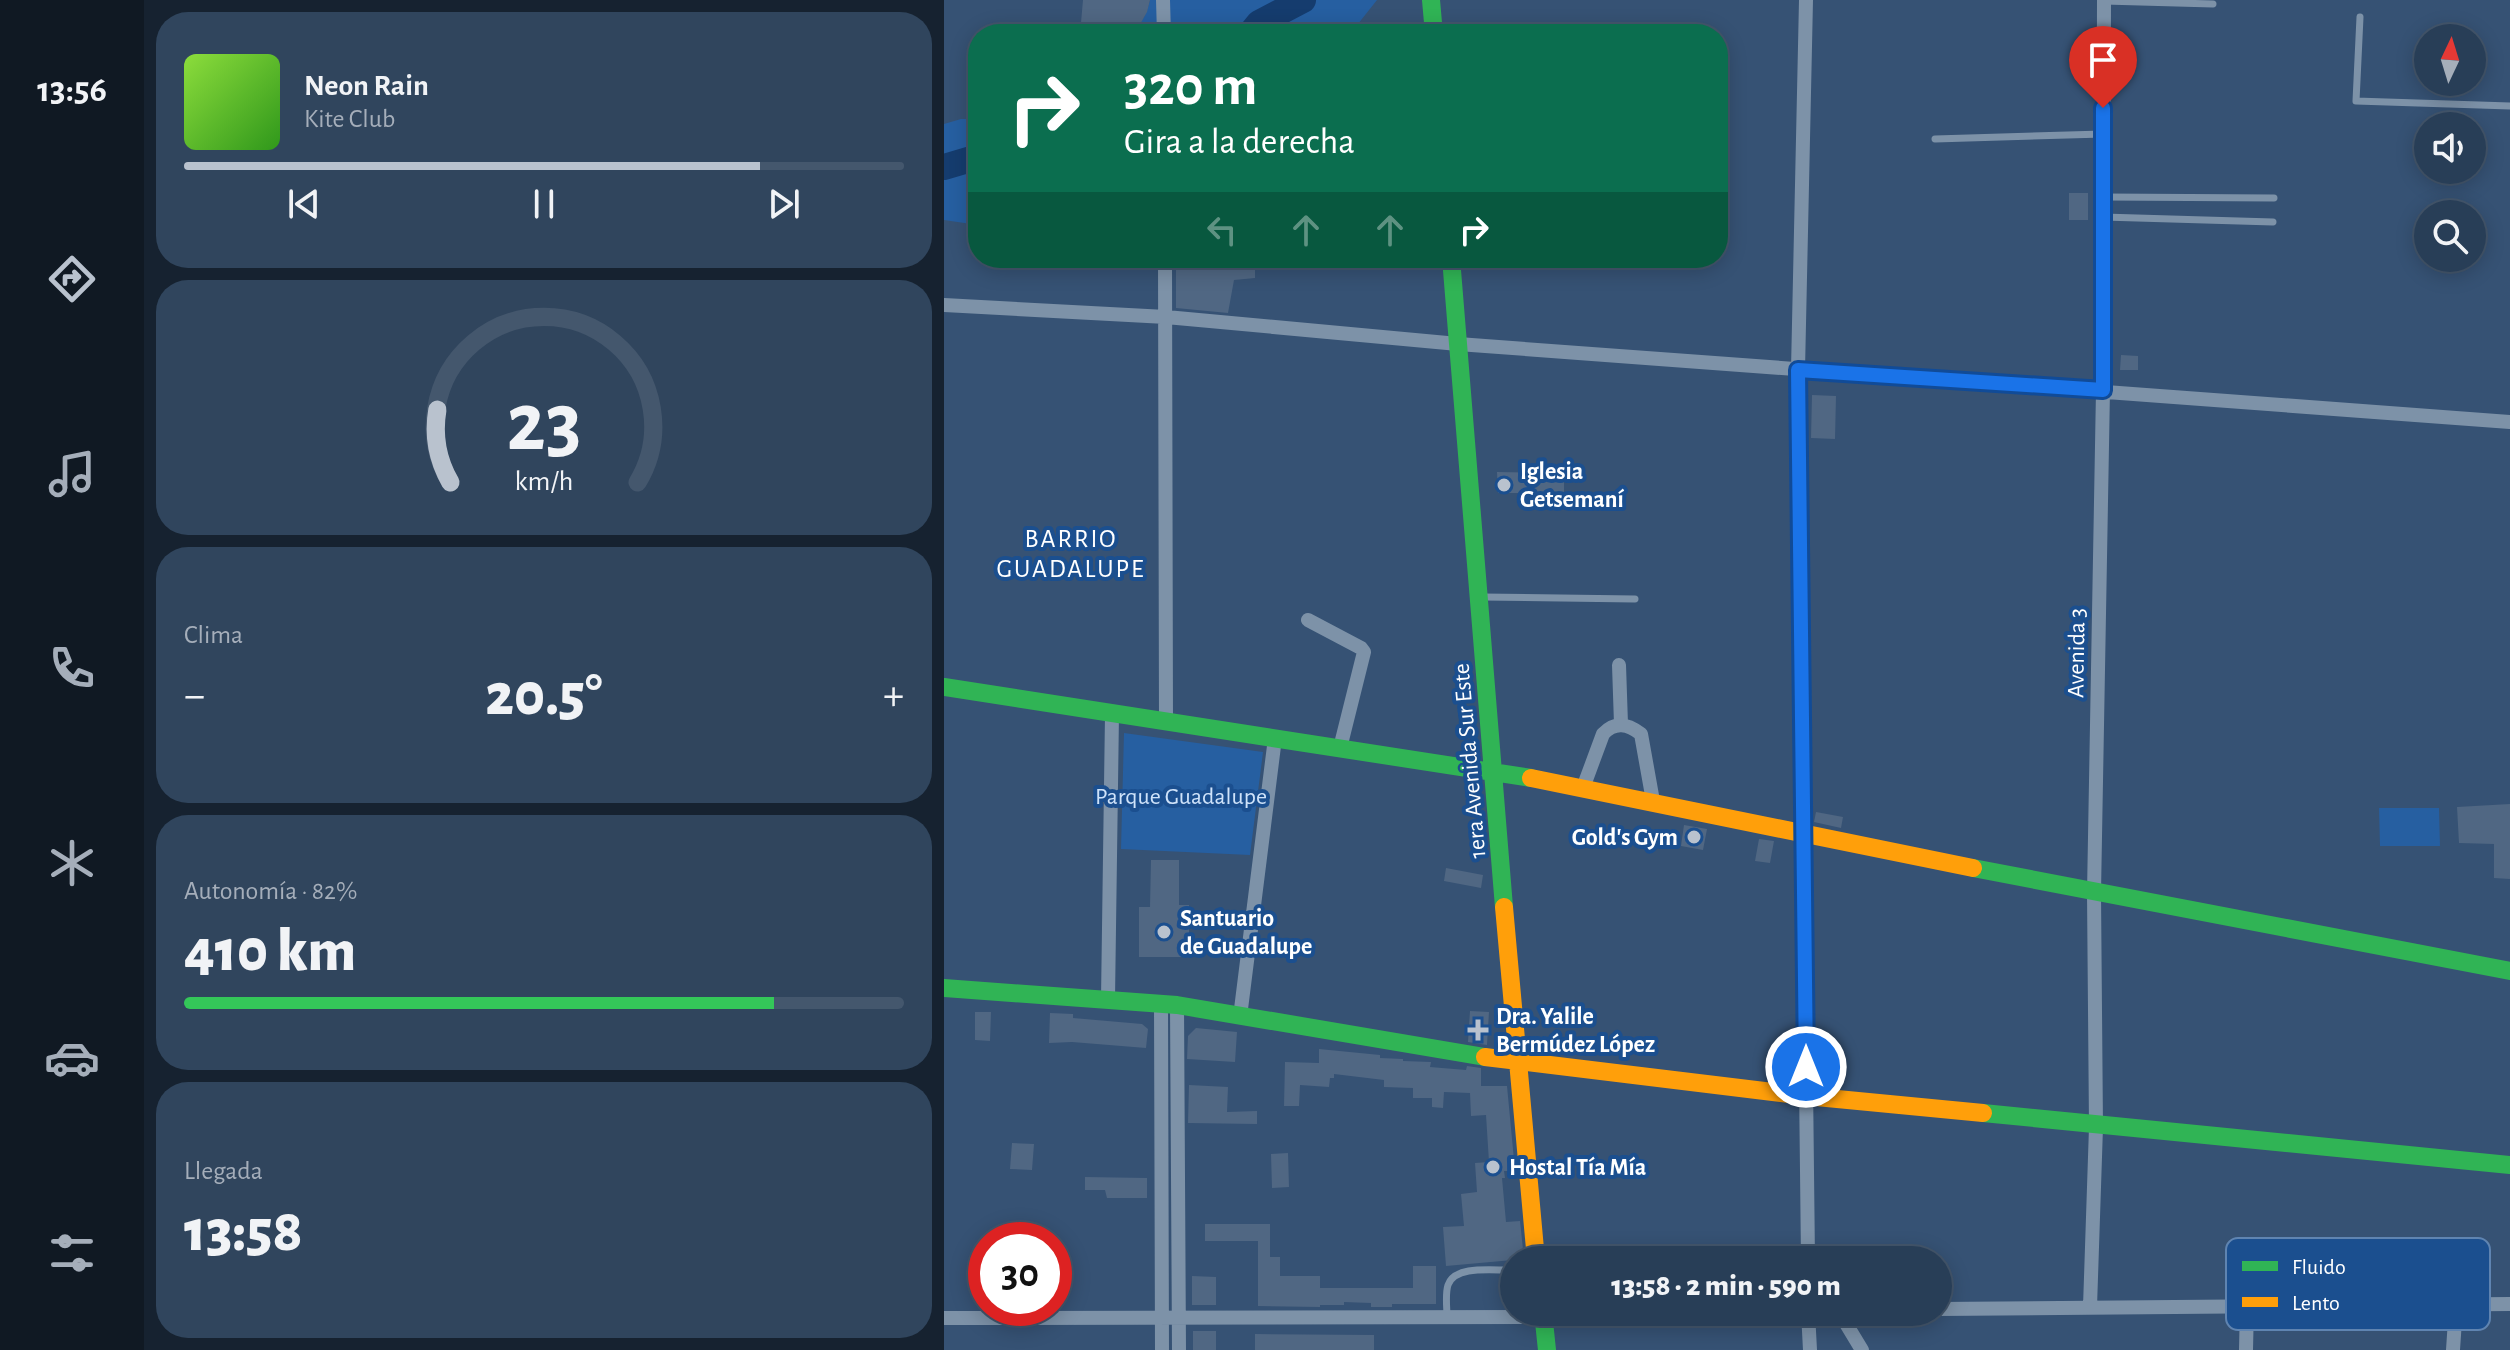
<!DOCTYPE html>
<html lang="es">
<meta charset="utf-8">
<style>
:root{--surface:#283e57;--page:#30455d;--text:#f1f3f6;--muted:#a5aeba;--line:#44576d;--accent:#b9c2ce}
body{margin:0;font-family:"Alegreya Sans",sans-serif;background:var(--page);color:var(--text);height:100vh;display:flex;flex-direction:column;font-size:30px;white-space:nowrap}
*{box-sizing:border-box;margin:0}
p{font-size:26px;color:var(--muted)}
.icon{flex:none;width:44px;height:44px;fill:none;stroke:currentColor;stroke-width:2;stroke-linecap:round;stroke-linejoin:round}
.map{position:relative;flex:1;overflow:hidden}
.details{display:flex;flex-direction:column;gap:12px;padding:12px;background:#162230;width:800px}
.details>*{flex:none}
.hud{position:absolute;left:24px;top:24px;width:760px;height:244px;border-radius:32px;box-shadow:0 4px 20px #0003,0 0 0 2px var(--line);background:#0b6e4f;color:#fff;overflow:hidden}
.needle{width:52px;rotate:4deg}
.buttons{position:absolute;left:1470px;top:24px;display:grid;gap:16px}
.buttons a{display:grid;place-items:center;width:72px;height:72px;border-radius:50%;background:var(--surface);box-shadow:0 4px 20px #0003,0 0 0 2px var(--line);font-size:40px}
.speed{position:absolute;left:24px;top:1222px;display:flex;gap:16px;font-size:40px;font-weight:700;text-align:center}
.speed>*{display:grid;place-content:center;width:104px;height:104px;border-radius:50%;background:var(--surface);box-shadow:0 4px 20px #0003,0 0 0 2px var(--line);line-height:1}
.speed .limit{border:12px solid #d22;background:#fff;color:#111}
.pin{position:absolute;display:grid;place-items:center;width:68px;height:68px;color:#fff;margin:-82px -34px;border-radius:50% 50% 50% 0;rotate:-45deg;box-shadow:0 0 8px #0007}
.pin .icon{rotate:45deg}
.me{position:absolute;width:88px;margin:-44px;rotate:0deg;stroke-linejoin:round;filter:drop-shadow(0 0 6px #0008)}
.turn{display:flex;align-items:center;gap:28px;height:168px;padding:0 24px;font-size:36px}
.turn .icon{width:104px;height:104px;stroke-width:2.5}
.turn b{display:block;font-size:56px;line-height:68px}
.lanes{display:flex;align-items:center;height:76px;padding:0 24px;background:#0003;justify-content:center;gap:40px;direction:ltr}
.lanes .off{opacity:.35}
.big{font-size:60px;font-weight:800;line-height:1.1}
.details .widget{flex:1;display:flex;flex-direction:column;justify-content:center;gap:12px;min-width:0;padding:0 28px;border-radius:32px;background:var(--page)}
.details .dial{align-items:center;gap:0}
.dial svg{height:208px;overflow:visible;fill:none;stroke:var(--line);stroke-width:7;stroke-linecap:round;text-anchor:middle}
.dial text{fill:var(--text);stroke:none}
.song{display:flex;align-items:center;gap:24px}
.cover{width:96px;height:96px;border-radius:12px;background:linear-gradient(135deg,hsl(90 70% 55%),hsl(110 70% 35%))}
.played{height:8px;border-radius:4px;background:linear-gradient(90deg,var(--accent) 80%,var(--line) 80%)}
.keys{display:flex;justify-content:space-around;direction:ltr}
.heat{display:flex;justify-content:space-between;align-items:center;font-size:44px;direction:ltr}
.charge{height:12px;border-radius:6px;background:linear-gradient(90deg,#34c759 82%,var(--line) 0)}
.trip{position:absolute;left:556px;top:1246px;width:452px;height:80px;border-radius:40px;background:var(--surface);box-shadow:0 4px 20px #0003,0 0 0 2px var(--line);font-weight:800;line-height:80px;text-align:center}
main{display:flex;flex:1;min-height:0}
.tab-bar{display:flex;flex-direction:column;width:144px;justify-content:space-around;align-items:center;background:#101923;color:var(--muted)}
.tab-bar .icon{width:56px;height:56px}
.tab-bar .on{color:var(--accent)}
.tab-bar b{font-size:36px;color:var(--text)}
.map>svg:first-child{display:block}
.green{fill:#265fa1}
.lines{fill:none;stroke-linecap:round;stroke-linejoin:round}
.river{stroke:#153c6e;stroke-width:26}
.building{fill:#506783}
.lane{stroke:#7d92a8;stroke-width:7}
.street{stroke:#7d92a8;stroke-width:14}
.fast{stroke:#30b455;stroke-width:18}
.slow{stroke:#ff9f0a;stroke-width:18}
.route-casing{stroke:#114b97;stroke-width:20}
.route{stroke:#1a73e8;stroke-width:14}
.poi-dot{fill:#b9c2ce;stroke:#1b4f8f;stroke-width:3}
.labels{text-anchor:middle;stroke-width:8;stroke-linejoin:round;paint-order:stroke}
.poi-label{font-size:24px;font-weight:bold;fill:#fff;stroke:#1b4f8f;text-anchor:start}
.street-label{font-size:24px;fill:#fff;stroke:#1b4f8f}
.park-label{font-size:24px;fill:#cfe3fa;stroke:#1b4f8f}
.neighbourhood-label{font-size:26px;letter-spacing:2px;fill:#fff;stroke:#1b4f8f}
.key{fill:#1b4f8f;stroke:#5f84b1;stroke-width:2}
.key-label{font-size:22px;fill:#fff}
</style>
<main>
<nav class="tab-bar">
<b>13:56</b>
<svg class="icon on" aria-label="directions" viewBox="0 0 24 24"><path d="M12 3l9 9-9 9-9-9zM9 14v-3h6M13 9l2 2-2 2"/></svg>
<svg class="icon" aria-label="music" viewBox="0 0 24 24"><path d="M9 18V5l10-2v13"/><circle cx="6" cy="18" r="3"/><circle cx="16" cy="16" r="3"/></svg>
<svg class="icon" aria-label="phone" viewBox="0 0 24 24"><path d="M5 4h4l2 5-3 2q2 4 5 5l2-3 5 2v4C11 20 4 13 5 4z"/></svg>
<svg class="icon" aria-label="climate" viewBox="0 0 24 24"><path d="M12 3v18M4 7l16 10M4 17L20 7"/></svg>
<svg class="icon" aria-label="car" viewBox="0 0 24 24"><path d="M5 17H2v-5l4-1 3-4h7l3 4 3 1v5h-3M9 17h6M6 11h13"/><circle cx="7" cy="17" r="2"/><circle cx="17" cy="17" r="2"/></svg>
<svg class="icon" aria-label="filters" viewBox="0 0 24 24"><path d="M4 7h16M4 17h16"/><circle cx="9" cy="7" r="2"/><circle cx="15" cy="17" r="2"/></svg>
</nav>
<section class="details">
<div class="widget">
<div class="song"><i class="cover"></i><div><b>Neon Rain</b><p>Kite Club</p></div></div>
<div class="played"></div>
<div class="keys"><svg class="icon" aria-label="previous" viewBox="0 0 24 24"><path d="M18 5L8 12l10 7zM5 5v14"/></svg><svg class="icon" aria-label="pause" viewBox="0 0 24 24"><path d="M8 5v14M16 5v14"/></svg><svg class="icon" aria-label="next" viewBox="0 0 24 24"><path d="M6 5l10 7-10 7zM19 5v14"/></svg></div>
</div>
<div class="widget dial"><svg viewBox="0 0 100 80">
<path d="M14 69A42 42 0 1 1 86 69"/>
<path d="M14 69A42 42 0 0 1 9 41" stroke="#b9c2ce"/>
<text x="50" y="56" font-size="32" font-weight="700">23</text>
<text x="50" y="72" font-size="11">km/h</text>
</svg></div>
<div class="widget"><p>Clima</p>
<div class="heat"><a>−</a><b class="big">20.5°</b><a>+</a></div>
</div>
<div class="widget"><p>Autonomía · 82%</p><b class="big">410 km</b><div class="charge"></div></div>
<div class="widget"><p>Llegada</p><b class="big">13:58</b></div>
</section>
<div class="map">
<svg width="1566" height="1350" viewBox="0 0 1566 1350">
<rect width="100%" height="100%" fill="#365274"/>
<!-- green -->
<path class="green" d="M206,0H433L406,34H180C196,27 202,17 206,0Z
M17,119H34V225L0,220V124Z
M180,733L319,752L306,855L177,849Z
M1435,808H1495L1496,846H1436Z"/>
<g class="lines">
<!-- river -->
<path class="river" d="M306,34L315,23L359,0
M0,167L34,157"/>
</g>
<!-- building -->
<path class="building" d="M139,0H206L203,12L194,28L180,34H136Z
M1125,193H1144V220H1125Z
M232,258H311V278L290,280L284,313L232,308Z
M1177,355L1194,356V370H1176Z
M868,395L892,396L891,439L867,438Z
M553,472L620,473V493H554Z
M1566,804V879L1550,878V844L1515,843L1513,807Z
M872,812L899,817L897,828L870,822Z
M740,825L763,829L759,850L737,846Z
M815,839L830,841L826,863L811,861Z
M207,860H235V905H245V957H195V907H206Z
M502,868L539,875L537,888L500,881Z
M526,1011L545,1012L543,1045L524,1042Z
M31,1012H47L46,1041L31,1040Z
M106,1013L129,1014V1018L198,1024L204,1029L202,1048L128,1042L105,1043Z
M252,1028L293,1032L291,1062L243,1059L244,1036Z
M584,1044L615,1045L614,1055L584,1051Z
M375,1049L436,1055V1058L459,1059V1061L487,1062L486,1067L522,1070L523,1066L537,1068V1086H563L570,1160L565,1161L566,1171H560L561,1178H558L562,1222L576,1221L580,1259L502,1266L499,1227L520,1226L517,1194L533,1192L531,1163L545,1162L542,1115L527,1116L526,1093L500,1092L499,1108L488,1107V1098H469V1088L440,1087V1080L390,1074V1078H386L385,1087L356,1085L355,1106H340L341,1062L375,1063Z
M245,1085L284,1087L283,1112L313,1111V1124L244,1123Z
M68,1143L90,1144L88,1170L66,1169Z
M344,1153L345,1187L328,1188L327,1154Z
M141,1177L203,1178V1198H163L161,1190H141Z
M261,1224H326V1257H336V1276H376V1288H469V1266H492V1304H448V1307H427V1303L400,1302V1305H376V1307L314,1306V1241H261Z
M248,1276L272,1277V1305H248Z
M249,1331H272V1350H249Z
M311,1334L430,1335V1350H311Z"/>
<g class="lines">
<!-- lane -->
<path class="lane" d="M1160,1L1269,4
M1416,17L1412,101L1566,106
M991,139L1159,134
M1160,197L1330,198
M1159,217L1329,222
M538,597L691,599
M503,1317C503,1307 501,1294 504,1285C511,1264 552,1271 570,1270"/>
<!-- street -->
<path class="street" d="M219,0L220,34
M862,0L854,370L864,1260
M221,258L222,722
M0,305L222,317L514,344L1566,422
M364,620L417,648L420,652L396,748
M675,665L677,724
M639,788L659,734C671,721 684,724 697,734L709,801
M164,999L168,714
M217,1003L218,1350
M233,1005L235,1350
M296,1017L331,738
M1146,1307L1152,1127L1150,893L1159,390L1160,0
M994,1309L1566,1304
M864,1312L866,1350
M895,1312L918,1350
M0,1318L600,1317L801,1312
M1302,1350L1303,1306
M1509,1350L1512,1305"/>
<!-- fast -->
<path class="fast" d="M487,0L490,34
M507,258L560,907
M0,687L587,778
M1029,868L1566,971
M0,988L233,1005L541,1057
M1039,1113L1566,1165
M599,1312L603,1350"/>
<!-- slow -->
<path class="slow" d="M587,778L1029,868
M560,907L592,1260
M541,1057L862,1096L1039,1113"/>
</g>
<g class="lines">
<!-- route casing -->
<g class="route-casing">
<path id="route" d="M862,1067L854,370L1159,390V108"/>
</g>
<!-- route -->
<use href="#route" class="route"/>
</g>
<!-- markers -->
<g class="poi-dot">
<circle cx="560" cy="485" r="8"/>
<circle cx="750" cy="837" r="8"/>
<circle cx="220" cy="932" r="8"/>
<path d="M530 1018h8v8h8v8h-8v8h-8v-8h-8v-8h8z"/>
<circle cx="549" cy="1167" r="8"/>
</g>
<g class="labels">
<!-- poi labels -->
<g class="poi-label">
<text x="576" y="479">Iglesia<tspan x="576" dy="28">Getsemaní</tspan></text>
<text x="734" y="845" text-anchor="end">Gold's Gym</text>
<text x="236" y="926">Santuario<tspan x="236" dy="28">de Guadalupe</tspan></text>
<text x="552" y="1024">Dra. Yalile<tspan x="552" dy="28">Bermúdez López</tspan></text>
<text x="565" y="1175">Hostal Tía Mía</text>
</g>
<!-- street labels -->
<g class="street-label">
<text transform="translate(1132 653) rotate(-89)" y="8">Avenida 3</text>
<text transform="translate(525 761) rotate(-95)" y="8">1era Avenida Sur Este</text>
</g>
<!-- park labels -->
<g class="park-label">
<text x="237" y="804">Parque Guadalupe</text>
</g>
<!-- neighbourhood labels -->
<g class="neighbourhood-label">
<text x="127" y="547">BARRIO<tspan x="127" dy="30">GUADALUPE</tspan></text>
</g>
</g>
<!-- legend -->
<rect x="1282" y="1238" width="264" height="92" rx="12" class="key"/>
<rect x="1298" y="1261" width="36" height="10" fill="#30b455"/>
<rect x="1298" y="1297" width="36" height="10" fill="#ff9f0a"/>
<g class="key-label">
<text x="1348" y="1274">Fluido</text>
<text x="1348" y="1310">Lento</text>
</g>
</svg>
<div class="buttons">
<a><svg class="needle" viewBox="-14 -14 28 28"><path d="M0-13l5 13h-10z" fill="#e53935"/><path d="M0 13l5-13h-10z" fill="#a5aeba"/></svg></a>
<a><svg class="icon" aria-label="sound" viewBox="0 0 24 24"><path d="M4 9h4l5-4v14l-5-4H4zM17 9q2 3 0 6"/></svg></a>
<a><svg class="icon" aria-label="search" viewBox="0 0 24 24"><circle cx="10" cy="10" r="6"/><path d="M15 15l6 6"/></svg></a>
</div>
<div class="speed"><div class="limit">30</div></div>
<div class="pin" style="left:1159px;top:108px;background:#d93025"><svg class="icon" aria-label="arrive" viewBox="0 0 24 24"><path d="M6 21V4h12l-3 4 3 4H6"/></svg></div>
<svg class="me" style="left:862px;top:1067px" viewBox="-20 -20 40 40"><circle r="17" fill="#1a73e8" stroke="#fff" stroke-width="3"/><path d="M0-11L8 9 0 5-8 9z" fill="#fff"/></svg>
<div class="trip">13:58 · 2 min · 590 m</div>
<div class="hud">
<div class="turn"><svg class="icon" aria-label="right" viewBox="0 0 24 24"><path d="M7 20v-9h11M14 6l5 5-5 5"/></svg><div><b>320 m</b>Gira a la derecha</div></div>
<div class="lanes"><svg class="icon off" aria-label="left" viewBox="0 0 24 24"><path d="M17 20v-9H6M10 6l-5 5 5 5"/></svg><svg class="icon off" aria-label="ahead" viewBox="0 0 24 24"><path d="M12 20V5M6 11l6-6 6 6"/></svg><svg class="icon off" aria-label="ahead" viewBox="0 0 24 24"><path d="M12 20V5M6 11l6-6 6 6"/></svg><svg class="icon" aria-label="right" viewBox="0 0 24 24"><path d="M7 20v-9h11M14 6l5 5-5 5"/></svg></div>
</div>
</div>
</main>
